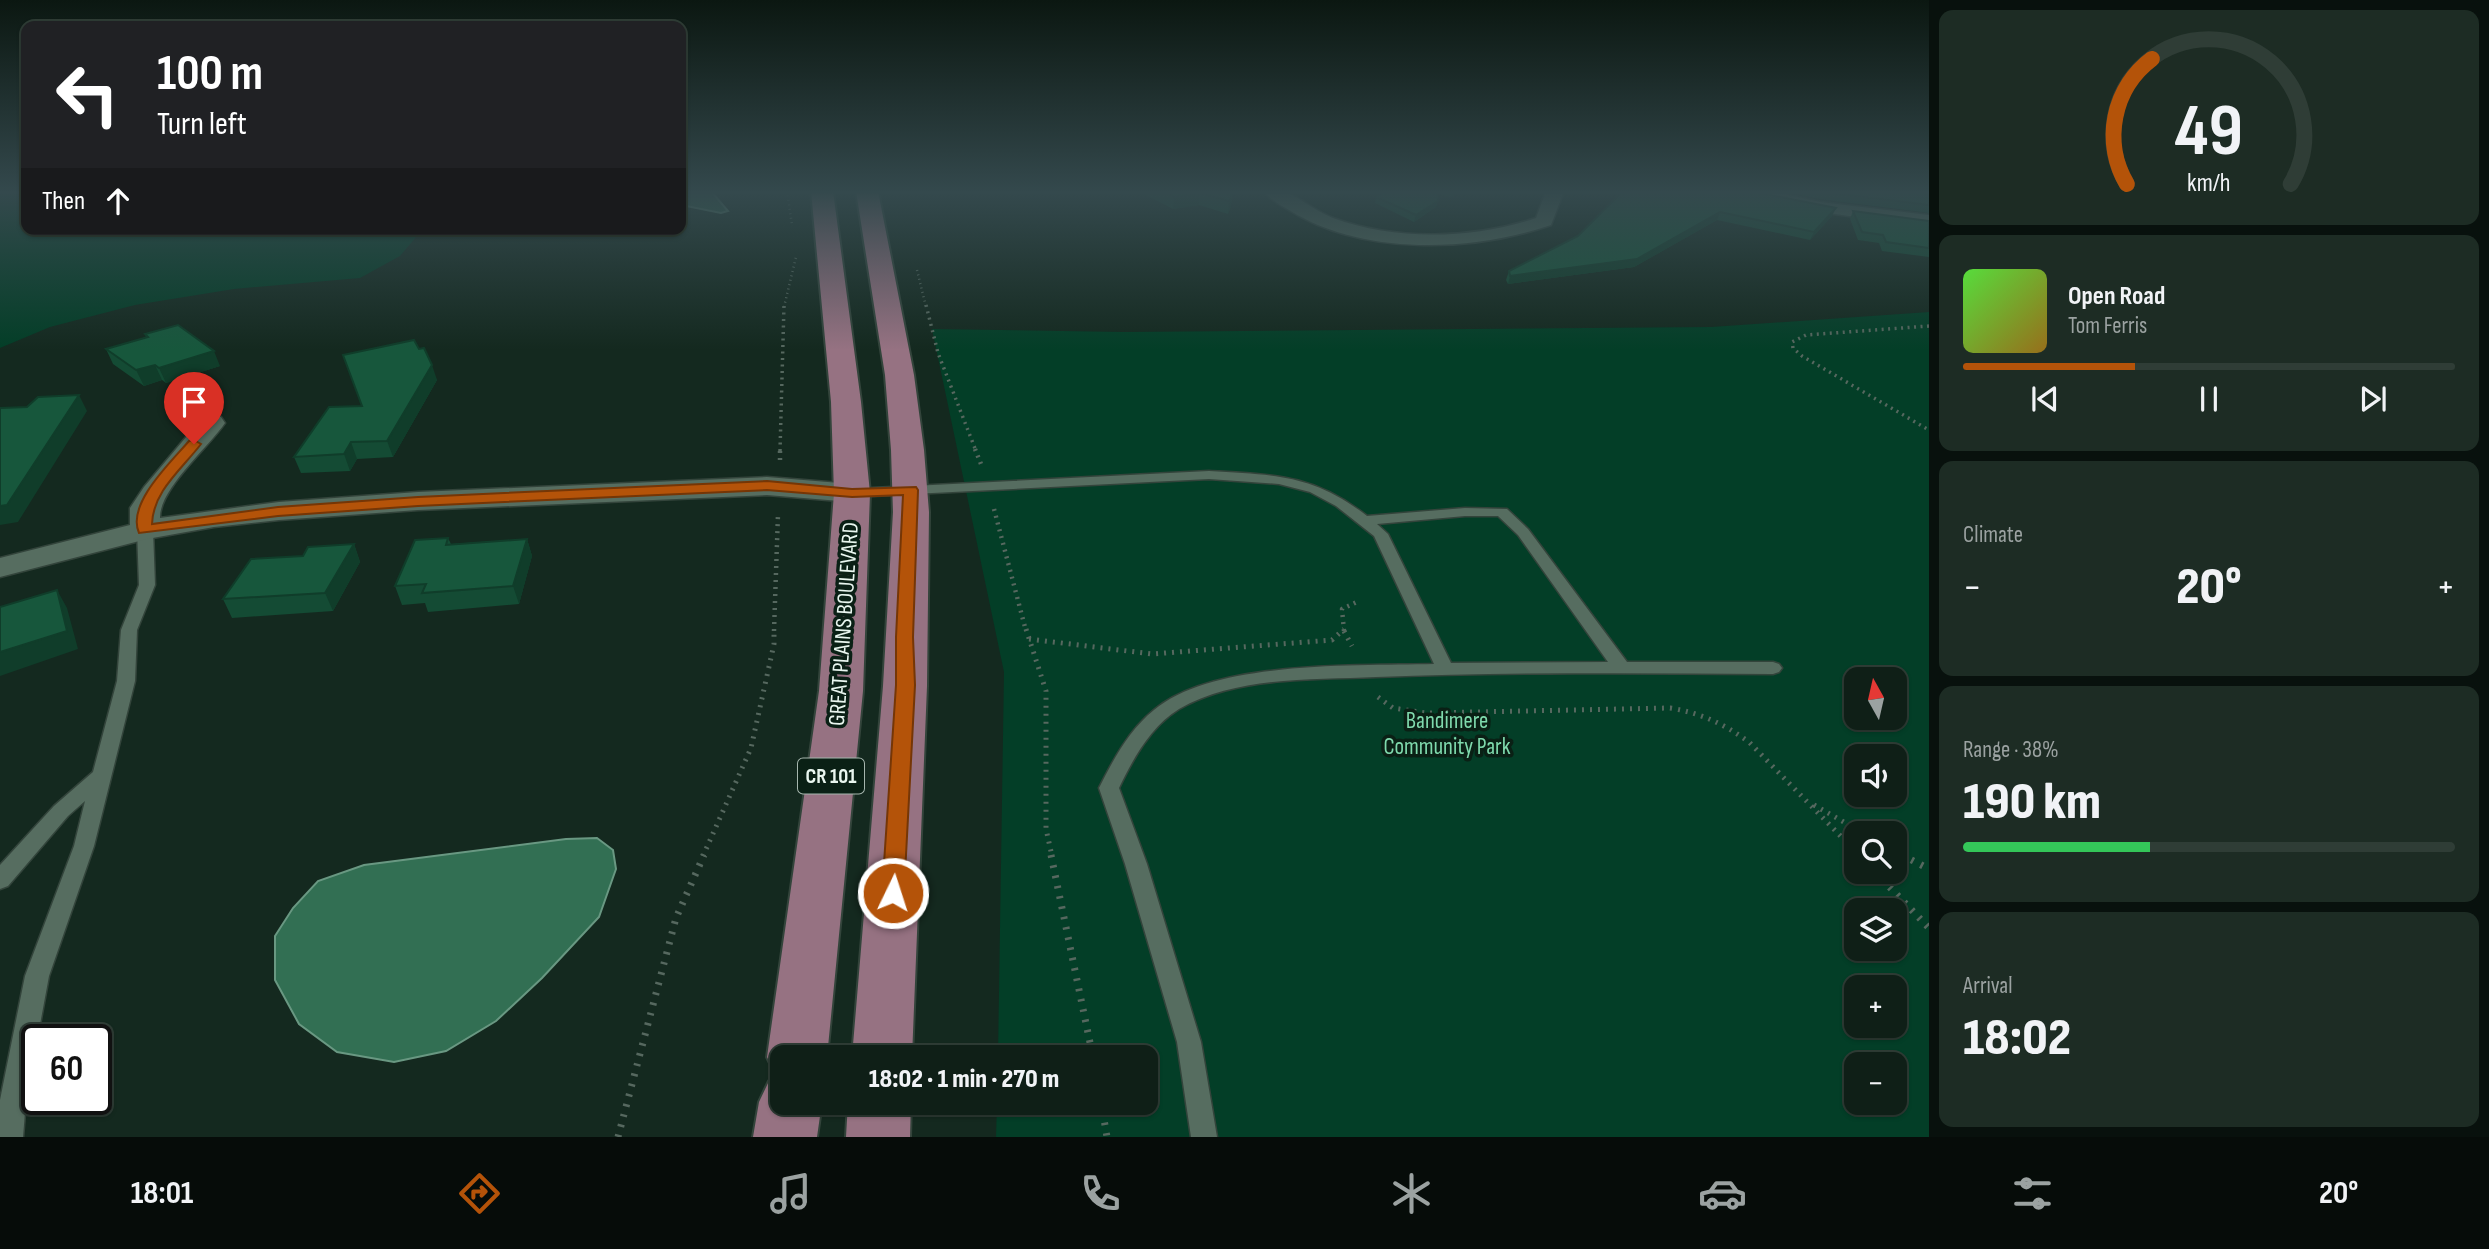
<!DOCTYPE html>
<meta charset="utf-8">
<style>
:root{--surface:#0f1f17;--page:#1d2c24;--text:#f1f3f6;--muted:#9ba2a1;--line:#2f3d36;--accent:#b45309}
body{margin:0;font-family:"Sofia Sans Condensed",sans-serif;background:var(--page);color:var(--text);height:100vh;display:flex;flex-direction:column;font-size:26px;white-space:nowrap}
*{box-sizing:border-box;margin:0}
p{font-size:23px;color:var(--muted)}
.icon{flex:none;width:38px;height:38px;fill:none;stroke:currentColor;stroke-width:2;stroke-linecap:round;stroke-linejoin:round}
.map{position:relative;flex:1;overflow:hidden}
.side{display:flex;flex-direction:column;gap:10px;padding:10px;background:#08110d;width:560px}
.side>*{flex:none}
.guide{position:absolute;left:21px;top:21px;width:665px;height:214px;border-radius:14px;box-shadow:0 2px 5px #0004,0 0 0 2px var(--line);background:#202124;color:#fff;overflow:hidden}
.needle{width:46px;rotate:352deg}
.controls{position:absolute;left:1844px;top:667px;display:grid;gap:14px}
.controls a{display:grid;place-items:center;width:63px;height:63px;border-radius:14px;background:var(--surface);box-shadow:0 2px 5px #0004,0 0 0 2px var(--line);font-size:35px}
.speed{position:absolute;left:21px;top:1024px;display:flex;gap:14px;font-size:35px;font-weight:700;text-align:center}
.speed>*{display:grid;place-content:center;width:91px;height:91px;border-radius:50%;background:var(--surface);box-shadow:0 2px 5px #0004,0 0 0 2px var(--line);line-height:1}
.speed .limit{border:4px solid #111;border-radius:10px;background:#fff;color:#111}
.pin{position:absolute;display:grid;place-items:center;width:60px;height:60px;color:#fff;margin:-72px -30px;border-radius:50% 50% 50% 0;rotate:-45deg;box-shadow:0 0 7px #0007}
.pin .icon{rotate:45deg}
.me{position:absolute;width:77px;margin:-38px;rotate:4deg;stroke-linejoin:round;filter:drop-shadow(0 0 5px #0008)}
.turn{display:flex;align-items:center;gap:24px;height:147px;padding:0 21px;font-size:32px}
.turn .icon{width:91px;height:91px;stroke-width:2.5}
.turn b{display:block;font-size:49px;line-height:60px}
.then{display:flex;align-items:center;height:66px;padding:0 21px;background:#0003;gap:14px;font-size:26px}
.big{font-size:52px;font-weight:800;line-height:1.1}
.side .tile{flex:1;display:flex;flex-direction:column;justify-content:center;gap:10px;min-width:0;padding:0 24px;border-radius:14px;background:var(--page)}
.side .dial{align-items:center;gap:0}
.dial svg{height:182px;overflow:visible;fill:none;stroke:var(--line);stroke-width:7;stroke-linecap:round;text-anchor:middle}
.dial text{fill:var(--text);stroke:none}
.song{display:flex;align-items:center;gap:21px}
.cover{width:84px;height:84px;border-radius:10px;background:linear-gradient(135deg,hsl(110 70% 55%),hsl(40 70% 35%))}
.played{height:7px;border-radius:4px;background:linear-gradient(90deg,var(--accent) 35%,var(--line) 35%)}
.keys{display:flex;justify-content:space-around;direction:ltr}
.heat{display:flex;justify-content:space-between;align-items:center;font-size:38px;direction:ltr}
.charge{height:10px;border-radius:5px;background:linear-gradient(90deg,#34c759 38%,var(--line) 0)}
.trip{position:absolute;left:770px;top:1045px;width:388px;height:70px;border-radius:14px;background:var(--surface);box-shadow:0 2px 5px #0004,0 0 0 2px var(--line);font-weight:800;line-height:70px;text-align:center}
.dock{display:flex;height:112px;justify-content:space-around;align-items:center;background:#060c09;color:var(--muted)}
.dock .icon{width:49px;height:49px}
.dock .selected{color:var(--accent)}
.dock b{font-size:32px;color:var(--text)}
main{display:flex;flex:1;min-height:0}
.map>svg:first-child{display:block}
.green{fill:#033e27;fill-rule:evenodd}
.water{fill:#326f53;stroke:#699882;stroke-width:2}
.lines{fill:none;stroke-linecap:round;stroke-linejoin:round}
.lane-casing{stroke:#33443b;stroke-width:3}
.street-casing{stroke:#33443b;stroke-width:3}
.primary-casing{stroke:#33443b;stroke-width:4}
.path-far4{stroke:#56685f;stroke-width:2.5;stroke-dasharray:1 3.5;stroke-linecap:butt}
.path-far3{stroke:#56685f;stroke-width:3.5;stroke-dasharray:2 4.5;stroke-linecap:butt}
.path-far2{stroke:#56685f;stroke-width:4.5;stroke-dasharray:2 5;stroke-linecap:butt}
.path-far1{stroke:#56685f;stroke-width:5;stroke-dasharray:2 6;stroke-linecap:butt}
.path{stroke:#56685f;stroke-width:7;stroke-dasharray:2.5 8;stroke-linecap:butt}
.lane{fill:#566d60;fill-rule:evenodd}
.street{fill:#566d60;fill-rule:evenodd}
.primary{fill:#967282;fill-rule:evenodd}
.wall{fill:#144b34}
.shaded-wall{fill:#103d2a}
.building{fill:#17573c;stroke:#103d2a;stroke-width:2}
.route{fill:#b45309;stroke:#753606;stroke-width:2}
.labels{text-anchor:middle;stroke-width:7;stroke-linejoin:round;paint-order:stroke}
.shield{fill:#0a2015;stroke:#a6b6ae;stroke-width:2}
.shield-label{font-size:21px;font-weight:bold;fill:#e9f6ef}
.street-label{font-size:23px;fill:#e9f6ef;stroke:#0a2015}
.park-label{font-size:23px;fill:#7fdaad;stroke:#0a2015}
</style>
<main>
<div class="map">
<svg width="1929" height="1137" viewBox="0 0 1929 1137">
<rect width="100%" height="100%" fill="#14291f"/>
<!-- green -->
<path class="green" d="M0,191H26V229H418L417,236L400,256L360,278L234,289L135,305L50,327L0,348Z
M1929,312V1137H996L997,1103L1146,1102V1057H998L1004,672L932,329L1124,332L1711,327ZM1857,679H1895V718H1857ZM1857,756H1895V794H1857ZM1857,833H1895V872H1857ZM1857,910H1895V948H1857ZM1857,987H1895V1026H1857ZM1857,1064H1895V1102H1857Z"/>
<!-- water -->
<path class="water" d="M681,191H711L728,211L721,213L681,205Z
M597,838L613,850L616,869L599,917L542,978L496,1021L446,1051L394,1062L337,1052L299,1024L275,980V936L293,908L318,881L364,865L566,839Z"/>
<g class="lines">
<!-- lane casing -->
<g class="lane-casing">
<path id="lane" d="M1209,471C1275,475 1313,474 1367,516L1465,508L1507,509L1528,529L1627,662H1773L1779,664L1782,668L1779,672L1773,674C1641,673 1509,672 1376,677C1312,680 1237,676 1179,709C1150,727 1133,759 1119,788L1147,864L1201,1042L1217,1137H1191L1177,1042L1125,864L1099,788C1113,760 1129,730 1154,710C1213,660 1358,666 1434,664L1374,536L1336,506L1310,492L1279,484L1209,479L852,497L845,493L852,489ZM1465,516H1498L1518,535L1608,662L1451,663L1388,534L1377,524Z
M145,525L153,530L155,585L137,630L135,681L94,846L49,976L26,1100L23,1137H0V1100L25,976L74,846L85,801L68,816L8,886L0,889V865L54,806L93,772L117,681L121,630L139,585L137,530Z"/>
</g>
<!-- street casing -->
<g class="street-casing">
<path id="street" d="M1263,191C1270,191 1279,190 1285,192C1301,198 1315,211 1333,218C1396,241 1473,239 1536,218L1546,191H1564L1551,225C1472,252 1362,256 1289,210C1280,205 1270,199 1263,191Z
M1738,191H1771L1820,202L1929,215V227L1820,212L1741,195Z
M212,415L221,417L225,423C208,448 159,489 160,518L279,502L418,492L767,477L852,484L862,487L866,493L862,499L852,502L767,495L418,510L279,520L214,527L147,539L0,577V558L130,525V508L144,487L203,417Z"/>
</g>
<!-- primary casing -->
<g class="primary-casing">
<path id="primary" d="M811,191H833L861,402L870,493L863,691L827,1057H782V1102H822L817,1137H753L759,1102L769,1081L777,1077L767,1057L819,691L834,493L831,402Z
M856,191H878L914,375L924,450L929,512L927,686L912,1057H852L883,686L893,512L891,450L885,375Z
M848,1102H911L910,1137H846Z"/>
</g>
<!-- path-far4 -->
<path class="path-far4" d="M787,191L792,225
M917,270L926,307
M784,307L796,257"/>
<!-- path-far3 -->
<path class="path-far3" d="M926,305L938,353L976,451
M1929,326L1806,335L1792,342L1793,348L1802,356L1929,430
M780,451L784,305"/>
<!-- path-far2 -->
<path class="path-far2" d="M975,449L981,464
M780,460V449
M994,509L1026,631
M774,631L778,514
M1344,631L1342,609L1359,601"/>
<!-- path-far1 -->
<path class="path-far1" d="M1026,629L1046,691V829L1052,856
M1344,631L1352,646
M1029,639L1152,654L1332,640L1344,629
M1378,697L1393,708L1426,713L1670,708C1701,713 1724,724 1749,742L1857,853
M1814,805L1863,833
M1895,851L1905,856
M703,856L751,748L774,644V629"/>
<!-- path -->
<path class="path" d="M1051,855L1093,1057
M1902,855L1929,869
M1875,872L1929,928
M1101,1102L1107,1137
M618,1137L676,918L704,855"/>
<!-- lane -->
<use href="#lane" class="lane"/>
<!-- street -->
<use href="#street" class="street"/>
<!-- primary -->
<use href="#primary" class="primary"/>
</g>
<!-- wall -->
<path class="wall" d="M1138,191H1229L1231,206L1228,214L1199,205L1173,209Z
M1386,191H1461L1452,197L1437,194L1438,201L1436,207L1414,222L1375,203L1376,197Z
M1623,191L1832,216L1810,240L1717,220L1634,267L1508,284L1506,280L1509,271L1578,236Z
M1783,191H1929V213L1820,199Z
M1853,211L1929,221V257L1882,251L1879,243L1858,240L1850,219Z
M145,334L220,366L166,383L162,380L144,386L113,364L106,349L146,337Z
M419,349L437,380L393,457L357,459L350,471L301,473L294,457L362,406Z
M448,538L451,544L527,539L532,556L519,604L428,612L425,603L402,605L395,586Z
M354,544L360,562L333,611L232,618L223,599L303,556Z"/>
<!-- shaded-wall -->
<path class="shaded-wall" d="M1454,191H1461L1452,197Z
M1200,193L1199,205L1173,209L1174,197Z
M1233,193L1231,206L1228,214L1229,201Z
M1438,201L1436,207L1414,222L1416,215Z
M1836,208L1832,216L1810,240L1814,232Z
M1720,212L1717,220L1634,267L1508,284L1510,276Z
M214,351L220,366L166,383L159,368Z
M155,365L162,380L144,386L136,370Z
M432,365L437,380L393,457L387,441Z
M79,395L87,411L18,522L0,525V506Z
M351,442L357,459L350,471L344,454Z
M527,539L532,556L519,604L513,586Z
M354,544L360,562L333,611L325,593Z
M57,590L67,608L78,649L0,676V652Z"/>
<!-- building -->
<path class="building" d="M1164,191H1229L1233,193L1229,201L1200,193L1174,197Z
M1386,191H1437L1438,201L1416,215L1376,197Z
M1623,191H1750L1836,208L1814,232L1720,212L1637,259L1510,276L1509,271L1578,236Z
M1821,191H1929V205L1824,192Z
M1853,211L1929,221V248L1886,242L1883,235L1862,232Z
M178,325L214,351L159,368L155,365L136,370L106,349L148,337L145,334Z
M414,340L419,349L424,348L432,365L387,441L351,442L344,454L294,457L329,407L362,406L343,355Z
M79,395L7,505L0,506V408L27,407L38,397Z
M448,538L446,545L527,539L513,586L422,593L426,584L395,586L415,540Z
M354,544L325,593L223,599L251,559L303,556L308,547Z
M57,590L67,631L0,652V607Z"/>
<!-- sky -->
<linearGradient id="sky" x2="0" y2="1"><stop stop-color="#0b1711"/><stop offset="0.55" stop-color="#34494d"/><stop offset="1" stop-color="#34494d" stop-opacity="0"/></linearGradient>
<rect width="1929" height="350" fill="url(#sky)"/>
<!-- route -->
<path class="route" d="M194,440L201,444C182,469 153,491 152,524L278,507L418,497L767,481L852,489L916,487L918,490L913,637L915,685L904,893L900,900L893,902L885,900L882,893L896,685V637L903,495L852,497L767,490L418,506L278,516L139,533C126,504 171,462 189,441Z"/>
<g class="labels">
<!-- shield labels -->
<rect class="shield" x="798" y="758.5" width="66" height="35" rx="5"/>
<g class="shield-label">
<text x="831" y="783">CR 101</text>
</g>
<!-- street labels -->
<g class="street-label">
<text transform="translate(843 624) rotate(-86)" y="8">GREAT PLAINS BOULEVARD</text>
</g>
<!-- park labels -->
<g class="park-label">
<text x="1447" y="728">Bandimere<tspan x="1447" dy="26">Community Park</tspan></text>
</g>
</g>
</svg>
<div class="controls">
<a><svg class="needle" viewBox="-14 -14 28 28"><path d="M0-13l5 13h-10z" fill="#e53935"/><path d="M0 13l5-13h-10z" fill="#9ba2a1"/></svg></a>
<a><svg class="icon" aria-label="sound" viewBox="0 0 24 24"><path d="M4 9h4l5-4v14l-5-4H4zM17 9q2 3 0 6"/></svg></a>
<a><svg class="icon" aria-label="search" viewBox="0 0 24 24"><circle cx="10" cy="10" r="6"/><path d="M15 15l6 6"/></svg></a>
<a><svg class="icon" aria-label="layers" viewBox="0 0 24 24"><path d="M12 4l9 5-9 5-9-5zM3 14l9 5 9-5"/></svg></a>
<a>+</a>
<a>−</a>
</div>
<div class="speed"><div class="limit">60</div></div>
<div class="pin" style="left:194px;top:444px;background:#d93025"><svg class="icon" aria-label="arrive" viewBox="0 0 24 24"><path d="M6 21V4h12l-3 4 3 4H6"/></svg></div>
<svg class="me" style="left:893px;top:893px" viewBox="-20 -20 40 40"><circle r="17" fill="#b45309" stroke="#fff" stroke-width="3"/><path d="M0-11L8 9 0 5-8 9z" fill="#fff"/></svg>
<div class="trip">18:02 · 1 min · 270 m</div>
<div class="guide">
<div class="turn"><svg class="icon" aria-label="left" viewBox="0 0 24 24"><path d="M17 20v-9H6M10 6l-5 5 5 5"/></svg><div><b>100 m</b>Turn left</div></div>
<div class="then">Then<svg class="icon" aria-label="ahead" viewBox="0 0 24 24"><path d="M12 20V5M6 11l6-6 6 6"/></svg></div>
</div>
</div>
<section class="side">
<div class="tile dial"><svg viewBox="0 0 100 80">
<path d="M14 69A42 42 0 1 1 86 69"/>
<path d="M14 69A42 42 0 0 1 25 14" stroke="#b45309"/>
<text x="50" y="56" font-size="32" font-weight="700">49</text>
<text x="50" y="72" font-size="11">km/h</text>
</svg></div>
<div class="tile">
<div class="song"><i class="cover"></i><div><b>Open Road</b><p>Tom Ferris</p></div></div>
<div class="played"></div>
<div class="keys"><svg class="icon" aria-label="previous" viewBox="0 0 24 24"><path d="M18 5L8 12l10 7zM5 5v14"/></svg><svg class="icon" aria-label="pause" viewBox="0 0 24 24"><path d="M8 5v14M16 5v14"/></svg><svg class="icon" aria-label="next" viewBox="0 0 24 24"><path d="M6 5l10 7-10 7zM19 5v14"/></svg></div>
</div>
<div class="tile"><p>Climate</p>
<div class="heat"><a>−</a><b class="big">20°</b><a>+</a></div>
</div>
<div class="tile"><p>Range · 38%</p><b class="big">190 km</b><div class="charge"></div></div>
<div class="tile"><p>Arrival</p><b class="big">18:02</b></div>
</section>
</main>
<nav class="dock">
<b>18:01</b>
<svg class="icon selected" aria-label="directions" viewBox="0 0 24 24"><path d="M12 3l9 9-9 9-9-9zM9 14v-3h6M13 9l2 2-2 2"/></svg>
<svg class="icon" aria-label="music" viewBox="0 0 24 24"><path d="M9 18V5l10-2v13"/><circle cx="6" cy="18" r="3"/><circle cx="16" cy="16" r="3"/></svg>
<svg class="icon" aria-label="phone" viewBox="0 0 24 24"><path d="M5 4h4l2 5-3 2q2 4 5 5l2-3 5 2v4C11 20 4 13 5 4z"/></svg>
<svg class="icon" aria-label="climate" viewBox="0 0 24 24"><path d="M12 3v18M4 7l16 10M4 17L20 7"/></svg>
<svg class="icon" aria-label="car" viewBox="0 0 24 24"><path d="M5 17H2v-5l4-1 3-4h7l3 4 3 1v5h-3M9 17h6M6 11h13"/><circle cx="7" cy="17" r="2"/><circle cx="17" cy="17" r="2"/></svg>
<svg class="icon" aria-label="filters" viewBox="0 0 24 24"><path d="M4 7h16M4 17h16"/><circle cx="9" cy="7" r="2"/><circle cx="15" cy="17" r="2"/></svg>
<b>20°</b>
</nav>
